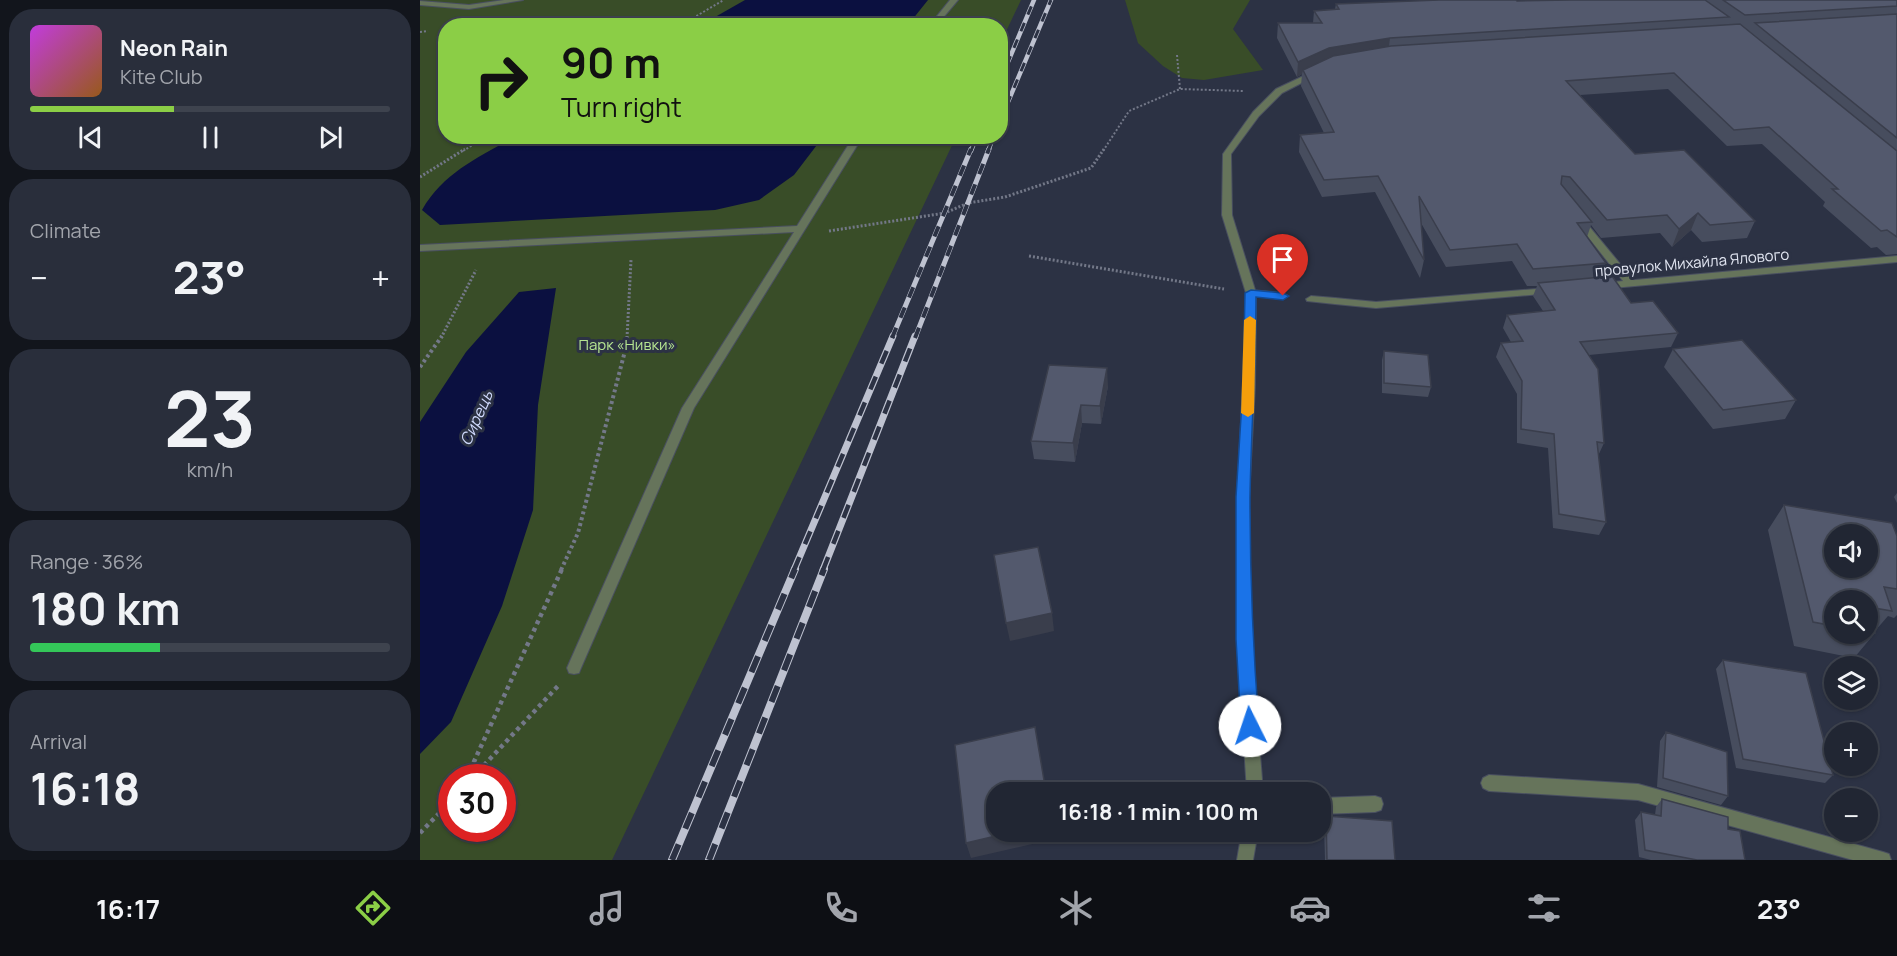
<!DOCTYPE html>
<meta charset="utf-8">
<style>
:root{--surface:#212633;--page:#292e3b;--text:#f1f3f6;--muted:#a2a5ac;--line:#3e434e;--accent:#8bce46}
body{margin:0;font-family:Manrope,sans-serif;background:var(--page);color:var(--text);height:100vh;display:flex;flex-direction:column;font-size:22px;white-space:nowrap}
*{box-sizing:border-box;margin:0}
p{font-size:20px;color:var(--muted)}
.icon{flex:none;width:33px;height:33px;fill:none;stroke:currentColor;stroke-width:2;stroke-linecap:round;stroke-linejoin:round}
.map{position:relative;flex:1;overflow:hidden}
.sheet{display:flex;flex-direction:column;gap:9px;padding:9px;background:#12151c;width:420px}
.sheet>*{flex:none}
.banner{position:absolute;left:18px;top:18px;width:570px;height:126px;border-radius:24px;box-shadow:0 2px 4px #0004,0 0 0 2px var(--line);background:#8bce46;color:#111;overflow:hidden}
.controls{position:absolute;left:1404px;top:524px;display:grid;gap:12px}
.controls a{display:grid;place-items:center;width:54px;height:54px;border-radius:50%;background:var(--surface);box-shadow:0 2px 4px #0004,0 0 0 2px var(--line);font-size:30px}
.speed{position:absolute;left:18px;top:764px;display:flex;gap:12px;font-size:30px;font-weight:700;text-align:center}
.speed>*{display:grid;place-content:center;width:78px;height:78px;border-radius:50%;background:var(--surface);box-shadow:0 2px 4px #0004,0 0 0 2px var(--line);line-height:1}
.speed .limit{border:9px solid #d22;background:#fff;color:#111}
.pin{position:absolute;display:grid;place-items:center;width:51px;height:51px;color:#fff;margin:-62px -26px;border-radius:50% 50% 50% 0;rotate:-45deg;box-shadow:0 0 6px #0007}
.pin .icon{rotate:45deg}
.me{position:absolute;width:66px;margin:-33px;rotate:356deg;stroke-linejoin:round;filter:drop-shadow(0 0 4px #0008)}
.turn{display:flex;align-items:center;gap:21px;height:126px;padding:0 24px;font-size:27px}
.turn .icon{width:78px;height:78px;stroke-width:2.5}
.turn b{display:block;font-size:42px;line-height:51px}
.big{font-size:45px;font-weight:700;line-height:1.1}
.sheet .tile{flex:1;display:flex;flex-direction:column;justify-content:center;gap:9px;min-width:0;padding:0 21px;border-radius:24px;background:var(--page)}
.sheet .dial{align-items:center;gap:0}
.dial b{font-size:78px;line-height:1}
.song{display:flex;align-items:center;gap:18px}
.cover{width:72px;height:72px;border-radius:9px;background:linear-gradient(135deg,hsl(290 70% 55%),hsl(30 70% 35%))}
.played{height:6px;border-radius:3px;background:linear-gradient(90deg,var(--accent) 40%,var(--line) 40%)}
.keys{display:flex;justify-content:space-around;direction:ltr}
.heat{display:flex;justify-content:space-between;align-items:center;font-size:33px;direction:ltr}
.charge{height:9px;border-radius:4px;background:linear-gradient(90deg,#34c759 36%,var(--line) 0)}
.trip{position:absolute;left:566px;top:782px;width:345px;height:60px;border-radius:24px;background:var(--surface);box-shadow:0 2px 4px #0004,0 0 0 2px var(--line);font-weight:700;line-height:60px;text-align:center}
.menu{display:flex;height:96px;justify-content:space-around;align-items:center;background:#0d0f14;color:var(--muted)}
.menu .icon{width:42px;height:42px}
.menu .active{color:var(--accent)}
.menu b{font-size:27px;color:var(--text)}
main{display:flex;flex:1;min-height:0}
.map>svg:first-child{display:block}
.green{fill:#394d28;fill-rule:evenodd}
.water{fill:#0b1040}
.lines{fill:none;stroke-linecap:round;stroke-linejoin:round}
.lane-casing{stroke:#494f60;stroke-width:2}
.street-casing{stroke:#494f60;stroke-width:2}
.path-far3{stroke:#737888;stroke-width:2;stroke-dasharray:2 2;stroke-linecap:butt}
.path-far2{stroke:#737888;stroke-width:3;stroke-dasharray:2 2;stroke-linecap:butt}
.path-far1{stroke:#737888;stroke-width:4;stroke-dasharray:3 3;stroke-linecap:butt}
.path{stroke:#737888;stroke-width:4.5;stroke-dasharray:4 4;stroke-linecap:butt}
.lane{fill:#66745b;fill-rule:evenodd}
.street{fill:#66745b;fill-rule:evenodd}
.rail-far3-casing{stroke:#bec2d0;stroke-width:4.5}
.rail-far2-casing{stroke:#bec2d0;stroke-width:5}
.rail-far1-casing{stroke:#bec2d0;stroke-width:7}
.rail-casing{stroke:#bec2d0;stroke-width:8}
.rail-far3{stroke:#2c3244;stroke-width:3;stroke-dasharray:9;stroke-linecap:butt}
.rail-far2{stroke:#2c3244;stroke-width:4;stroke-dasharray:11;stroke-linecap:butt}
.rail-far1{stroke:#2c3244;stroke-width:4.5;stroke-dasharray:14;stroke-linecap:butt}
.rail{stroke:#2c3244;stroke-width:6;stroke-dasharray:17;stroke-linecap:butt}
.wall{fill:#474d5e;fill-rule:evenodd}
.shaded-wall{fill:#3a3e4c}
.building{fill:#53596d;stroke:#3a3e4c;stroke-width:1.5;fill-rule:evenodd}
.route{fill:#1a73e8;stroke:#114b97;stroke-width:1.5}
.slow{fill:#f59e0b}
.labels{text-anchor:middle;stroke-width:6;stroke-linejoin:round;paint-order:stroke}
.street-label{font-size:15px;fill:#e1e5f1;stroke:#2c3244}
.park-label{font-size:15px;fill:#b6e591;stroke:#2c3244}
.water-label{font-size:16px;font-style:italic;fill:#d0dafd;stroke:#2c3244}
</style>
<main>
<section class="sheet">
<div class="tile">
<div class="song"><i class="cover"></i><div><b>Neon Rain</b><p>Kite Club</p></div></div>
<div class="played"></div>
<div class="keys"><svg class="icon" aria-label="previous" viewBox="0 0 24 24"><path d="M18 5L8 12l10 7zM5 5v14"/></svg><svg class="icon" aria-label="pause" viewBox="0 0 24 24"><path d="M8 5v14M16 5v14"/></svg><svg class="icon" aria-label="next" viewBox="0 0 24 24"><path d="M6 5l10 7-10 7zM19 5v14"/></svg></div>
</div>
<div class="tile"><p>Climate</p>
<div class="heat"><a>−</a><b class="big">23°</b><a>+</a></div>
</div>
<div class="tile dial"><b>23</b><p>km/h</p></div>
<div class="tile"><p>Range · 36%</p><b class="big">180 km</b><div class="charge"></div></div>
<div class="tile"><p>Arrival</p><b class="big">16:18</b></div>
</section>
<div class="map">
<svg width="1477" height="860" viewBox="0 0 1477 860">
<rect width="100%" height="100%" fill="#2c3244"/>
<!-- green -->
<path class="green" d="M0,0H601L581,42L580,26H26V136L536,137L192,860H0ZM32,777H82V828H32Z
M705,0H830L813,29L843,70L784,80L762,78L743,66L718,43Z"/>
<!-- water -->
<path class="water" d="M325,0H508L488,25H281Z
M94,137V136L403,137L374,175L339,200L295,210L20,225L2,210C24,172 58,158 94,137Z
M136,288L118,405L113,510L82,606L31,722L0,754V422L46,352L99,292Z"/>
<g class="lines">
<!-- lane casing -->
<g class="lane-casing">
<path id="lane" d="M84,0H103L49,9L0,5V1L49,5Z
M530,0H538L516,26H509Z
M434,136H443L274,408L161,668L159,673L154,674L149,673L147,668L262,408L374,232L0,251V245L377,226Z
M1160,218L1163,219L1215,282L1216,284L1215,286H1207L1157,223V219Z
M831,290L863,293L868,296L863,299L827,295L826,293Z
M891,296L915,298L920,301L915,304L887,301L886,299Z
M1069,775L1218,784L1463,852L1469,854L1471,860H1433L1218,800L1069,791L1063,788L1061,783L1063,778Z
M955,796L961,798L963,804L961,810L955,812L900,814V798Z"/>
</g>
<!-- street casing -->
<g class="street-casing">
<path id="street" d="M892,72L899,74L862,93L839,116L811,154L812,215L836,293L835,385L829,497L831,639L843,792H827L817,639V497L823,385L826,293L802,215L803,154L833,112L856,89Z
M1477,256V262L1182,289L1177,286L1182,283Z
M1129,288L1133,289L1134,291L1133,293L956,308L915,304L910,301L915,298L956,302Z
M822,831H838L833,860H817Z"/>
</g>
<!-- path-far3 -->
<path class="path-far3" d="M259,26L304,0
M0,32L8,31
M757,55L760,89
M43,151L67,136
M683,151L709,111L760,89L824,91"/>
<!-- path-far2 -->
<path class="path-far2" d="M0,177L45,149
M409,231L525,213L548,203L585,197L671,168L684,149
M609,256L804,289
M21,338L56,270
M207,338L211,260"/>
<!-- path-far1 -->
<path class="path-far1" d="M0,367L22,336
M141,570L158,533L206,347L207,336"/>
<!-- path -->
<path class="path" d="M47,777L142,569
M53,777L138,686
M0,833L32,800"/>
<!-- lane -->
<use href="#lane" class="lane"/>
<!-- street -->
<use href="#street" class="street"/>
<!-- rail-far3 casing -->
<g class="rail-far3-casing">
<path id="rail-far3" d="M580,81L614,0
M580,121L631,0
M551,151L557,136
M568,151L574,136"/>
</g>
<!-- rail-far2 casing -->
<g class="rail-far2-casing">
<path id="rail-far2" d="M472,338L551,149
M495,338L569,149"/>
</g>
<!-- rail-far1 casing -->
<g class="rail-far1-casing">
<path id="rail-far1" d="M374,570L473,336
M403,570L495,336"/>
</g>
<!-- rail casing -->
<g class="rail-casing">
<path id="rail" d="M252,860L375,569
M289,860L404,569"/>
</g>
<!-- rail-far3 -->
<use href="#rail-far3" class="rail-far3"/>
<!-- rail-far2 -->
<use href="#rail-far2" class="rail-far2"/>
<!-- rail-far1 -->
<use href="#rail-far1" class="rail-far1"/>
<!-- rail -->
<use href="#rail" class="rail"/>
</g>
<!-- wall -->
<path class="wall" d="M1151,0H1477V254L1466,255L1457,247L1451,248L1403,206L1405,202L1342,144L1307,146L1248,89L1160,95L1215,154L1335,221L1327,238L1282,242L1271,230L1252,247L1240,233L1181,238L1171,225L1167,237L1186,263L1180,277L1211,303L1258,333L1251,347L1169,355L1184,443L1178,456L1186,522L1179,535L1133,528L1128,448L1097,443V394L1076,357L1081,343L1091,342L1083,328L1087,315L1123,311L1113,296L1117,286H1107L1092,261L1026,267L1001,223L1004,260L1000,278L955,192L902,197L879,152L880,135L904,133L881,86L882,74L877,77L857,38L858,23H893L894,11L915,9L916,4Z
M1253,349L1376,400L1365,419L1293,429L1244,367Z
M964,351L1011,387L1008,397L962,393V360Z
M629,365L688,386L681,424L662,423L655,462L614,459L611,441Z
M1477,493V503L1474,497Z
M1364,505L1477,536V615L1474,618L1468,616L1455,631V633L1434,658L1374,646L1348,530ZM1414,600H1448V633H1414Z
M1303,660L1413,775L1405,783L1316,768L1296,669Z
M1246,732L1308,796L1301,805L1237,787L1240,741Z
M1242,799L1308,829L1325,860H1231L1219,857L1215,820L1221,812L1235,815L1236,807Z
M906,816L975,860H905L904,824Z"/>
<!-- shaded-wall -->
<path class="shaded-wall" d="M970,38L968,53L883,70L882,74L877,77L878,62L909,48Z
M1278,213L1271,230L1252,247L1259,229Z
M687,368L688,386L681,424L680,406Z
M661,405L662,423L655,462L653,443Z
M632,613L634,631L590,641L586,623Z
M597,831H633L634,839L551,858L546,843Z"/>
<!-- building -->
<path class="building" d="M1019,0H1096L1097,1L1151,0H1285L1309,17L970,38L909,48L878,62L858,23H902L894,11L919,9L916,4Z
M1303,0H1477V6L1325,15Z
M1477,14V138L1335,23Z
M1320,24L1477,151V237L1467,230L1461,231L1412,189H1418L1349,127L1314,130L1254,73L1146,81L1215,154L1264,150L1335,221L1290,225L1278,213L1259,229L1247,215L1187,220L1150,177L1142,176L1141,184L1172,222L1157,223L1186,263L1113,269L1097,244L1030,250L999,196L1004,260L958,176L904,180L880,135L914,132L883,70L913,56L971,46Z
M1192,276L1211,303L1233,301L1258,333L1160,342L1178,369L1184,443L1177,442L1186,522L1139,514L1134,434L1101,429L1102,381L1081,343L1103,341L1087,315L1135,310L1118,283Z
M1322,340L1376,400L1303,410L1253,349Z
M964,351L1008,355L1011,387L964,383Z
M629,365L687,368L680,406L661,405L653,443L611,441Z
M1364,505L1472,523L1477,536V589L1464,587L1472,611L1448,607L1455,633L1448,632V600H1414V626L1393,622ZM1414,534H1448V567H1414Z
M618,547L632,613L586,623L574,555Z
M1303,660L1386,673L1413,775L1323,759Z
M615,727L626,792H576V831H597L546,843L535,745Z
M1246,732L1307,752L1308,796L1243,778Z
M1242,799L1308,817V829L1320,831L1325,860H1277L1225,850L1221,812L1241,816Z
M906,816L972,821L975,860H907Z"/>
<!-- route -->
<path class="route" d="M831,290L863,293L869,296L863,300L836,297C836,364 831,431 830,498C830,574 833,650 839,726L836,732L830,734L824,732L821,726L816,639V497L823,385L825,293Z"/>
<!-- slow -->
<path class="slow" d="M830,316L836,320L834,413L828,417L821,413L824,320Z"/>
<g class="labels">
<!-- street labels -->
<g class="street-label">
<text transform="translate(1272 263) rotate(-5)" y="5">провулок Михайла Ялового</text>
</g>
<!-- park labels -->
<g class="park-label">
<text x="207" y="350">Парк «Нивки»</text>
</g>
<!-- water labels -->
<g class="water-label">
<text transform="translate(56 418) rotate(-66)" y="6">Сирець</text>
</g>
</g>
</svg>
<div class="controls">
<a><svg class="icon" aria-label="sound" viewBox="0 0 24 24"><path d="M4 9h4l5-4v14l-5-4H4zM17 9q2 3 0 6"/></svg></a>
<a><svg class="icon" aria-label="search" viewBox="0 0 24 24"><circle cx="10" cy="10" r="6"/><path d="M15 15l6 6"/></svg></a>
<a><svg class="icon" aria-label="layers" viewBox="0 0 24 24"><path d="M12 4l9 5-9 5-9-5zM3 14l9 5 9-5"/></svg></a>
<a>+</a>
<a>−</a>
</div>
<div class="speed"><div class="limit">30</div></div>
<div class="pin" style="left:863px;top:296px;background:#d93025"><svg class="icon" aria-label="arrive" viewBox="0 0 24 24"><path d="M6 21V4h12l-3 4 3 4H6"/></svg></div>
<svg class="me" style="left:830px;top:726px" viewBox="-20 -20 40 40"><circle r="19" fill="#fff"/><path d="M0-13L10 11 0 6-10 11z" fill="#1a73e8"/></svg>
<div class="trip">16:18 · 1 min · 100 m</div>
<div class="banner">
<div class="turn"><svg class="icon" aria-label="right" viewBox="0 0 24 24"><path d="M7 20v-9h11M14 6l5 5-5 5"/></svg><div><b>90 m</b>Turn right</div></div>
</div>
</div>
</main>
<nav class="menu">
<b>16:17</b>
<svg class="icon active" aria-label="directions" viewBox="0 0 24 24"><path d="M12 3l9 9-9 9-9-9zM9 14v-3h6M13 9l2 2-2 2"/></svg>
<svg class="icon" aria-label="music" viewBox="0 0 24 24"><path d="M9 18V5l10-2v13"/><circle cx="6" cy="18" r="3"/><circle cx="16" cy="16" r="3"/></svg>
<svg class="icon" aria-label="phone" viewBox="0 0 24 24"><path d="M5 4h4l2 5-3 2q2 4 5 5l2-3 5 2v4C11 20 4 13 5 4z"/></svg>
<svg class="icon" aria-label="climate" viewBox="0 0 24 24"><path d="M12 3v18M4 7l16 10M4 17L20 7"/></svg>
<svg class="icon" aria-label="car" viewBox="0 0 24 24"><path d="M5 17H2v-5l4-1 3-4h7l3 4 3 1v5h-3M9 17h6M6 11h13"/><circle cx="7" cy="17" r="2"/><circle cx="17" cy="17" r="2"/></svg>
<svg class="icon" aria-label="filters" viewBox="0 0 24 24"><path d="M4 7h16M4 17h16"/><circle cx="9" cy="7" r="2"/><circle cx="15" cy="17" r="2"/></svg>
<b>23°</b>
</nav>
